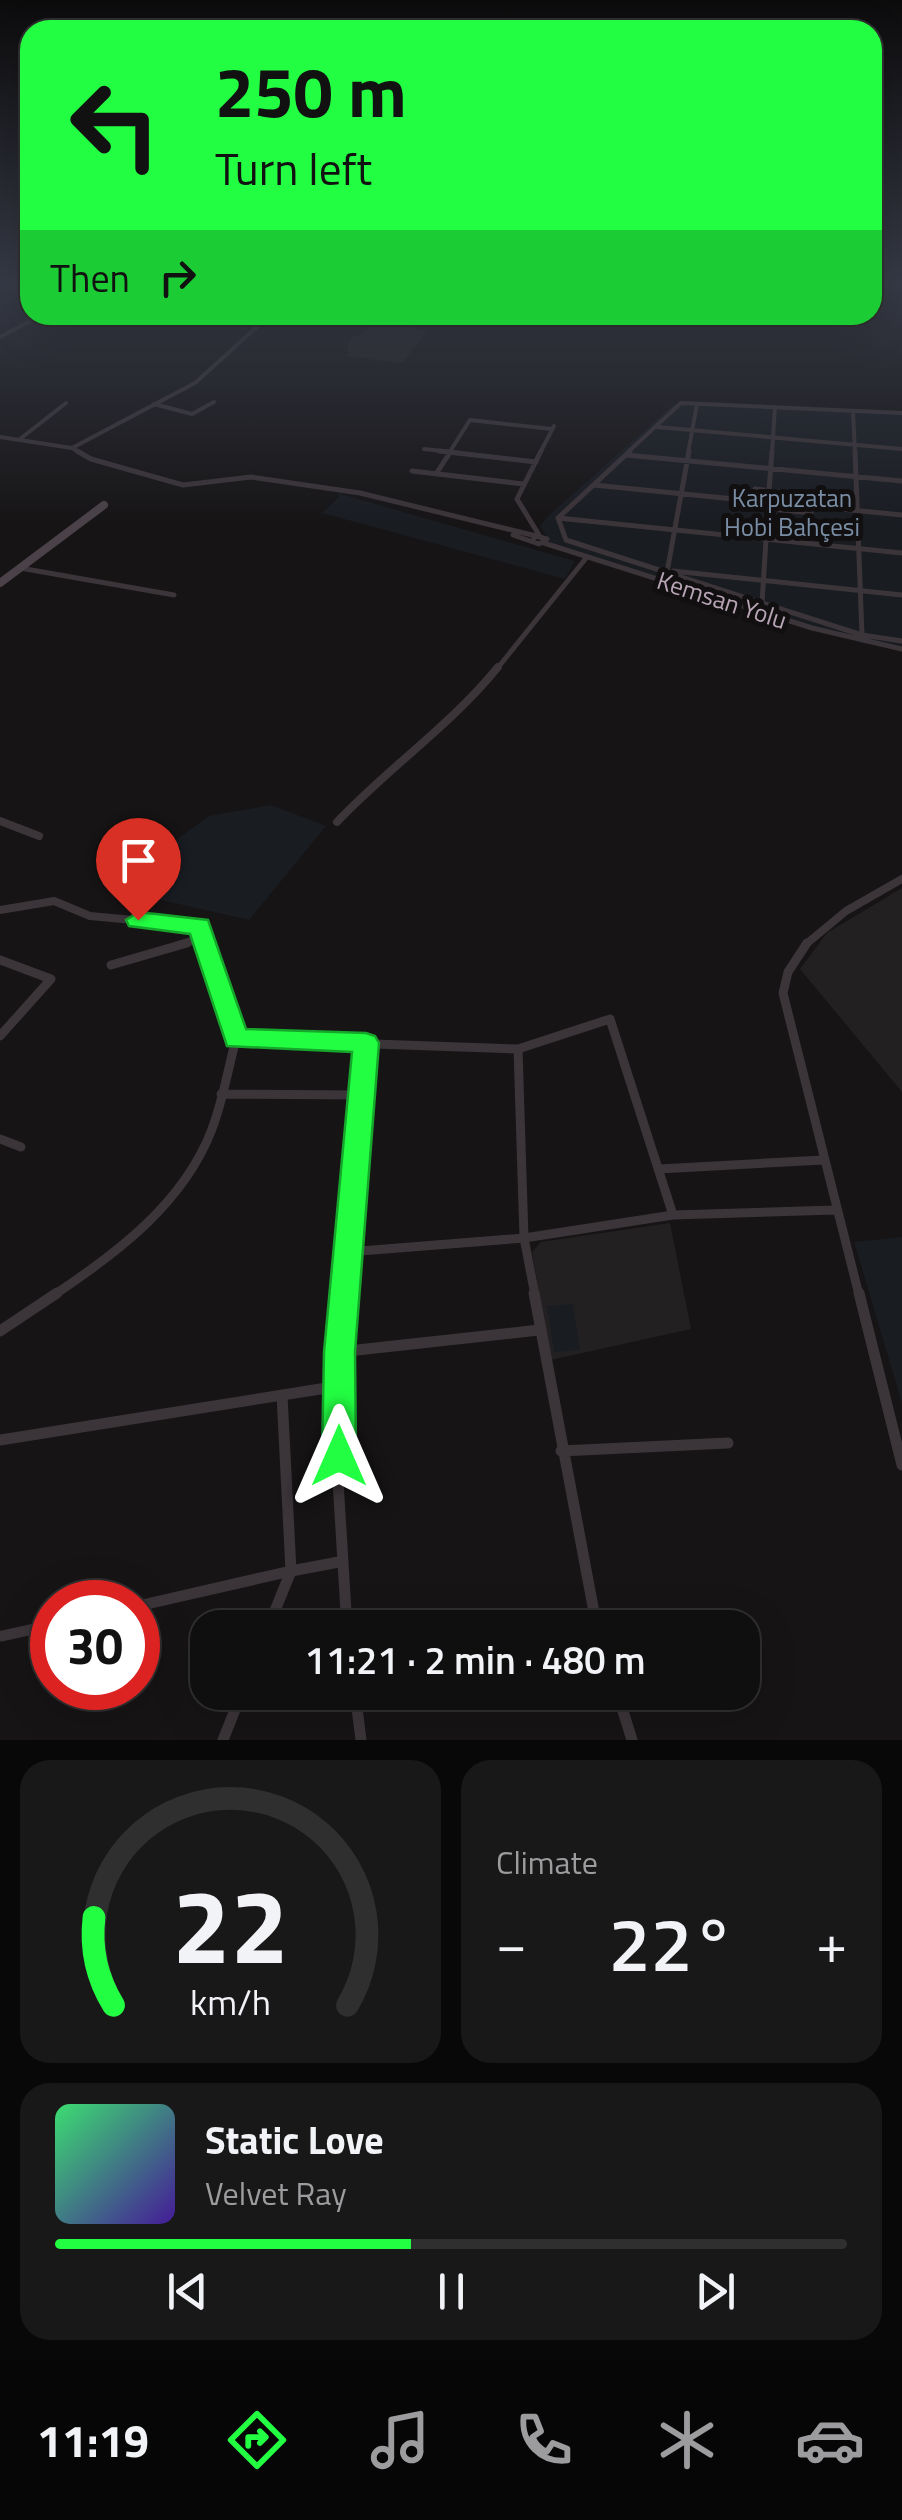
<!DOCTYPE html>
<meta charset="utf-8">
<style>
:root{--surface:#100f10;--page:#191819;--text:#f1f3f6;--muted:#9c9c9f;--line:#302f30;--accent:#22ff42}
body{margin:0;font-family:"Titillium Web",sans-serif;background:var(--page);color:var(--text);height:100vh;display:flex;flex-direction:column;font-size:38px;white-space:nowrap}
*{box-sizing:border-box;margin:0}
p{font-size:32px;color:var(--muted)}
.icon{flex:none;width:55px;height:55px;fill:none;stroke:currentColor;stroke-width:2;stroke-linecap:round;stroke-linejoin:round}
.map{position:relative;height:1740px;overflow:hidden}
.sheet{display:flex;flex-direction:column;gap:20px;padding:20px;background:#090809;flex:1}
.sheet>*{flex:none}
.guide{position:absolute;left:20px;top:20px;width:862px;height:305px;border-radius:30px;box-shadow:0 10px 40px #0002,0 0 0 2px var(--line);background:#22ff42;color:#111;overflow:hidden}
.speed{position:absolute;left:30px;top:1580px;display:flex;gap:20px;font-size:50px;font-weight:700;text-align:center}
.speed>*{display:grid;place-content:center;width:130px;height:130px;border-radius:50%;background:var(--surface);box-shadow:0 10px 40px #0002,0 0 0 2px var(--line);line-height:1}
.speed .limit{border:15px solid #d22;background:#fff;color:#111}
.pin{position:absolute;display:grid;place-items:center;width:85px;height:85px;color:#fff;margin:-102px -42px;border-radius:50% 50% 50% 0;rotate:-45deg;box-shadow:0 0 10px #0007}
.pin .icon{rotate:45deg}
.me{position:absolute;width:110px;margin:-55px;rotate:0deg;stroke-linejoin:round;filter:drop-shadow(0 0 8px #0008)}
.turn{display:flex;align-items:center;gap:35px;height:210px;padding:0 30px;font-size:45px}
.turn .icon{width:130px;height:130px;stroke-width:2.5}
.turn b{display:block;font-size:70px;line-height:85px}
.then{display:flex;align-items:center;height:95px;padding:0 30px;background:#0003;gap:20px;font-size:38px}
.big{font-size:75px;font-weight:600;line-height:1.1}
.sheet .card{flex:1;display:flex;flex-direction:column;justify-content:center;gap:15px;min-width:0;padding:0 35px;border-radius:30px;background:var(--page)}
.sheet .dial{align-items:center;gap:0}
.dial svg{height:260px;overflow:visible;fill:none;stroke:var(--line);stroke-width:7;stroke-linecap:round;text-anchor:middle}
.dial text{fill:var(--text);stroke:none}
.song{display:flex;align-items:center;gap:30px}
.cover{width:120px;height:120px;border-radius:15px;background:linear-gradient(135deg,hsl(140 70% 55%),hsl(260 70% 35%))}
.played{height:10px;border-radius:5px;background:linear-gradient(90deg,var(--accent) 45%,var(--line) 45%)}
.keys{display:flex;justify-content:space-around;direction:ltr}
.heat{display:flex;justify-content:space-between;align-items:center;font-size:55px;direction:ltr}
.sheet .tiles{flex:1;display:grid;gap:20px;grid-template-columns:1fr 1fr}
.card:last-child{grid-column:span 2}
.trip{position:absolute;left:190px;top:1610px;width:570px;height:100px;border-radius:30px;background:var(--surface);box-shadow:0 10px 40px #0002,0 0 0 2px var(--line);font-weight:600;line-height:100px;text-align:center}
.menu{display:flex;height:160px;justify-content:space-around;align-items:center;background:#060606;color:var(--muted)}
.menu .icon{width:70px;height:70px}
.menu .active{color:var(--accent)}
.menu b{font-size:45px;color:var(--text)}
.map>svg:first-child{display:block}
.built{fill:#232021}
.green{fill:#191c21}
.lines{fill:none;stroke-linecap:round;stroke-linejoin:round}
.street-far4{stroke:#3b3439;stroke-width:4}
.street-far3{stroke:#3b3439;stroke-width:5}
.street-far2{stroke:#3b3439;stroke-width:8}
.street-far1{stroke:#3b3439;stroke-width:9}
.street{stroke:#3b3439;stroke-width:11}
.secondary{stroke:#4b4249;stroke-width:8}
.route{fill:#22ff42;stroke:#16a62b;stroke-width:2.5}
.labels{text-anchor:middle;stroke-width:10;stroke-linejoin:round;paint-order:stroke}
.far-park-label{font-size:25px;fill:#798da4;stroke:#110f10}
.far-street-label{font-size:25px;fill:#b7a4b4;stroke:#110f10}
</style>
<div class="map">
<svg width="902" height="1740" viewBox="0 0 902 1740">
<rect width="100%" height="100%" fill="#161415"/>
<!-- built -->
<path class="built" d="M376,324L402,326L427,332L402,363L347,356L349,340Z
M902,888V1092L800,969L827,933Z
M670,1223L691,1329L551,1360L532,1252L541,1242Z"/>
<!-- green -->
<path class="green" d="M674,404L902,414V650L861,643L550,542L540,526L547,517Z
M337,493L575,561L565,579L322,513L340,496Z
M271,805L326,826L249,920L139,895L158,853L209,816Z
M902,1237V1403L854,1242Z
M573,1304L580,1350L554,1352L547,1306Z"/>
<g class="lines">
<!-- street-far4 -->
<path class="street-far4" d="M0,337L42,315
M154,404L192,414L214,402
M853,411L855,453
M657,427L902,449
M0,437L72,448L81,453
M20,439L66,403
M72,448L195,383L270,315
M424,449L461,453
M449,453L470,420L552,429
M540,453L554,426
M627,453L681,403L902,413
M688,453L697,404
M772,453L775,407"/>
<!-- street-far3 -->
<path class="street-far3" d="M77,451L91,459L183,485L251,477L360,493L536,536
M439,451L536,462
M855,451L862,635
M626,455L902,481
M412,471L524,484
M436,474L451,451
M594,485L754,501
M755,489L811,495V513L754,507Z
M769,491L772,451
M811,506L902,515
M558,518L630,451
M558,518L566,540L862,635L902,641
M558,518L902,553
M513,535L539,544L547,539L536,536L532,541
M539,535L517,499L541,451
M544,543L812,628L902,649
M20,568L174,595
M673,571L902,595
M667,572L689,451
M762,603L768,508
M496,670L587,557"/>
<!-- street-far2 -->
<path class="street-far2" d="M0,821L39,836
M337,822C388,768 451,725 498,667
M0,910L54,901L90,916L199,926L205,945
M178,945L202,938
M805,945L846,911L902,879"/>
<!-- street-far1 -->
<path class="street-far1" d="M204,943L236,1039
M807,943L788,972L783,993L859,1295
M0,960L51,979L0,1036
M111,965L187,943
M518,1049L524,1238L535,1295
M221,1094L362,1095
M0,1139L21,1147
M659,1169L823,1160
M348,1252L524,1238L673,1215L835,1210
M54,1295C117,1253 184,1203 212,1129C223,1100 228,1069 236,1039L518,1049L610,1019L673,1215
M344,1295L366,1043"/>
<!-- street -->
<path class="street" d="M344,1293L338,1481L347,1628
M534,1293L597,1628
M859,1293L902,1465
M0,1331L57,1293
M339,1352L539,1330
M0,1440L339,1386
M561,1451L728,1443
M138,1606L291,1571L282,1395
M268,1628L291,1571L339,1562
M2,1636L52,1625
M355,1692L361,1740
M617,1692L632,1740
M223,1740L242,1692"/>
<!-- secondary -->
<path class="secondary" d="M0,583L104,505"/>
</g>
<!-- sky -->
<linearGradient id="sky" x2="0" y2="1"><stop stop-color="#0c0b0c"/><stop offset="0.54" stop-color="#363a46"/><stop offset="1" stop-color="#363a46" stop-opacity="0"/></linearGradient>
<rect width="902" height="525" fill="url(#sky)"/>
<!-- route -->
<path class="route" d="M138,912L208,920L246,1029L366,1033L375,1036L379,1043L355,1352L356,1456L351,1468L339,1473L327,1468L322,1456L324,1352L352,1052L227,1046L190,934L129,926L126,920Z"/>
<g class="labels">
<!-- far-park labels -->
<g class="far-park-label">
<text x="792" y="507">Karpuzatan<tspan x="792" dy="29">Hobi Bahçesi</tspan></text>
</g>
<!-- far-street labels -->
<g class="far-street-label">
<text transform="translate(722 600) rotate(18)" y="9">Kemsan Yolu</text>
</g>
</g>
</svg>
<div class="speed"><div class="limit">30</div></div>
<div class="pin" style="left:138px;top:920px;background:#d93025"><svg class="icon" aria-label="arrive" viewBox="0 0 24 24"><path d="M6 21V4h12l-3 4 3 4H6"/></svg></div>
<svg class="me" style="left:339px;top:1456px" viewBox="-20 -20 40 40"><path d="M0-17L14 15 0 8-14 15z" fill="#22ff42" stroke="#fff" stroke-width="4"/></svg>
<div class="trip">11:21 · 2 min · 480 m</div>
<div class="guide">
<div class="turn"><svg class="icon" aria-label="left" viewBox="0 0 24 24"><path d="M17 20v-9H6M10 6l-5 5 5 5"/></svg><div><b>250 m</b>Turn left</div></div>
<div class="then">Then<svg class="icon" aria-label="right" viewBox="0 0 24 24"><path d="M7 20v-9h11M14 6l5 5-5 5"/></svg></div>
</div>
</div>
<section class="sheet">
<div class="tiles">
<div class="card dial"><svg viewBox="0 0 100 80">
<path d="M14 69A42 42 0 1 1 86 69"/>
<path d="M14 69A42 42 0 0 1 8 42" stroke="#22ff42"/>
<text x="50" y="56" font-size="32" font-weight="700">22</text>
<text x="50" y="72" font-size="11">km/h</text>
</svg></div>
<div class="card"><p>Climate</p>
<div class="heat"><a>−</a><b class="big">22°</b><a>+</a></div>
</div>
<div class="card">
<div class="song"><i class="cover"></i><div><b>Static Love</b><p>Velvet Ray</p></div></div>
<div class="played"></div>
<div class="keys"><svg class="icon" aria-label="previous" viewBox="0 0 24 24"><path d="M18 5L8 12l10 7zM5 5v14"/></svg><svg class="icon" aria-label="pause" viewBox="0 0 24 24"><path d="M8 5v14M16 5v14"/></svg><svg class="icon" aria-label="next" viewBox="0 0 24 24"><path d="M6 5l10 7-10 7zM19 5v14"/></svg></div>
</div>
</div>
</section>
<nav class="menu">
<b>11:19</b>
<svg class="icon active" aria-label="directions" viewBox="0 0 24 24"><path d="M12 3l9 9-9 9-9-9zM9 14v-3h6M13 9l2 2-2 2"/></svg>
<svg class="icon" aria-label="music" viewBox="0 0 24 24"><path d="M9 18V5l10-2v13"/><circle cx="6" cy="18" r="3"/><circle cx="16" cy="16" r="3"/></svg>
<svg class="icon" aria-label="phone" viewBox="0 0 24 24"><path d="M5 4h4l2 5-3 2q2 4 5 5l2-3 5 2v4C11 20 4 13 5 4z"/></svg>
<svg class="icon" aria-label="climate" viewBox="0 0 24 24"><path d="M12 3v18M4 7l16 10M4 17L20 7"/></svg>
<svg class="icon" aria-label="car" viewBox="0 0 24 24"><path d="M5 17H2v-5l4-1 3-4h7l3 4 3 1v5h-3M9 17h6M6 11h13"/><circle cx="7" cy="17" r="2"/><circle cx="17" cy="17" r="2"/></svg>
</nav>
